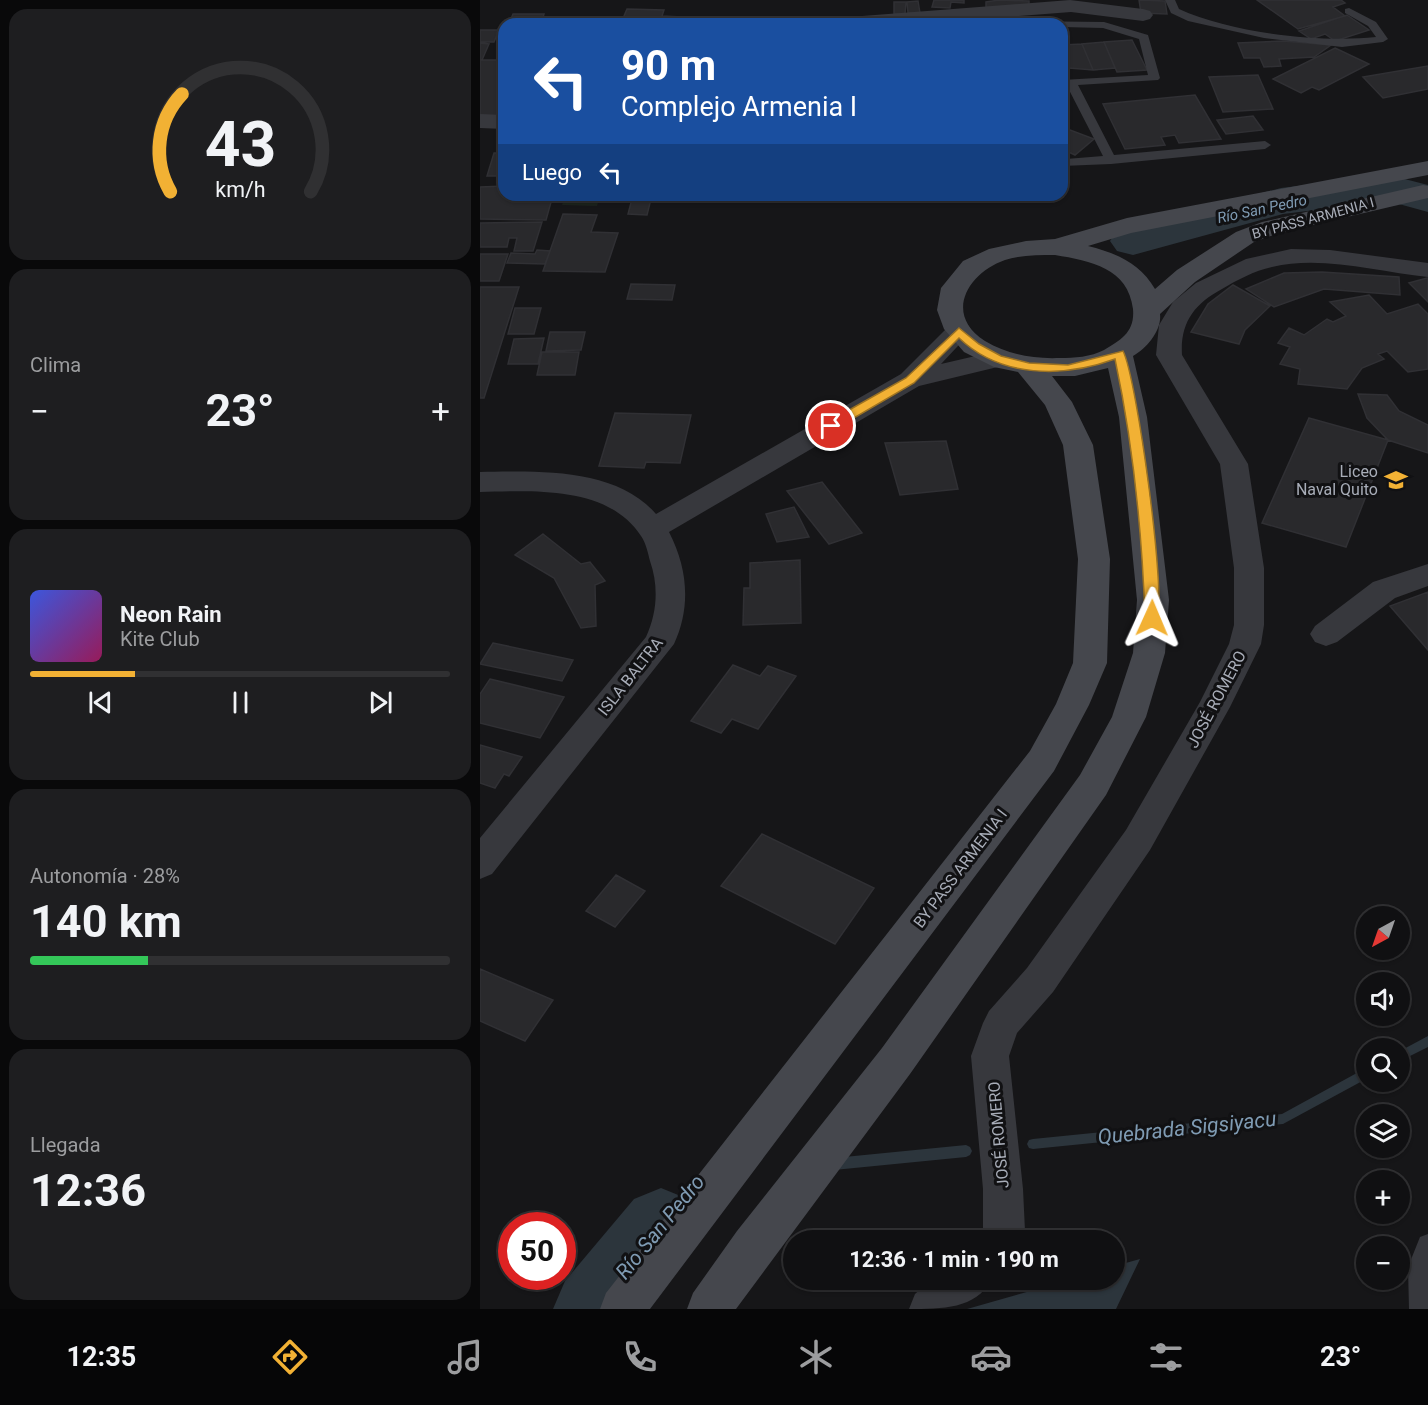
<!DOCTYPE html>
<html lang="es">
<meta charset="utf-8">
<style>
:root{--surface:#101012;--page:#1e1e20;--text:#f1f3f6;--muted:#9c9d9f;--line:#303032;--accent:#f2b134}
body{margin:0;font-family:Roboto,sans-serif;background:var(--page);color:var(--text);height:100vh;display:flex;flex-direction:column;font-size:22px;white-space:nowrap}
*{box-sizing:border-box;margin:0}
p{font-size:20px;color:var(--muted)}
.icon{flex:none;width:33px;height:33px;fill:none;stroke:currentColor;stroke-width:2;stroke-linecap:round;stroke-linejoin:round}
.map{position:relative;flex:1;overflow:hidden}
.drawer{display:flex;flex-direction:column;gap:9px;padding:9px;background:#09090a;width:480px}
.drawer>*{flex:none}
.guide{position:absolute;left:18px;top:18px;width:570px;height:183px;border-radius:18px;box-shadow:0 2px 4px #0004,0 0 0 2px var(--line);background:#1a4fa0;color:#fff;overflow:hidden}
.needle{width:39px;rotate:220deg}
.fabs{position:absolute;left:876px;top:906px;display:grid;gap:12px}
.fabs a{display:grid;place-items:center;width:54px;height:54px;border-radius:50%;background:var(--surface);box-shadow:0 2px 4px #0004,0 0 0 2px var(--line);font-size:30px}
.speed{position:absolute;left:18px;top:1212px;display:flex;gap:12px;font-size:30px;font-weight:700;text-align:center}
.speed>*{display:grid;place-content:center;width:78px;height:78px;border-radius:50%;background:var(--surface);box-shadow:0 2px 4px #0004,0 0 0 2px var(--line);line-height:1}
.speed .limit{border:9px solid #d22;background:#fff;color:#111}
.pin{position:absolute;display:grid;place-items:center;width:51px;height:51px;color:#fff;margin:-26px;border:3px solid #fff;border-radius:50%;box-shadow:0 2px 6px #0007}
.me{position:absolute;width:66px;margin:-33px;rotate:1deg;stroke-linejoin:round;filter:drop-shadow(0 0 4px #0008)}
.turn{display:flex;align-items:center;gap:21px;height:126px;padding:0 24px;font-size:27px}
.turn .icon{width:78px;height:78px;stroke-width:2.5}
.turn b{display:block;font-size:42px;line-height:51px}
.then{display:flex;align-items:center;height:57px;padding:0 24px;background:#0003;gap:12px;font-size:22px}
.big{font-size:45px;font-weight:700;line-height:1.1}
.drawer .tile{flex:1;display:flex;flex-direction:column;justify-content:center;gap:9px;min-width:0;padding:0 21px;border-radius:18px;background:var(--page)}
.drawer .dial{align-items:center;gap:0}
.dial svg{height:156px;overflow:visible;fill:none;stroke:var(--line);stroke-width:7;stroke-linecap:round;text-anchor:middle}
.dial text{fill:var(--text);stroke:none}
.song{display:flex;align-items:center;gap:18px}
.cover{width:72px;height:72px;border-radius:9px;background:linear-gradient(135deg,hsl(230 70% 55%),hsl(330 70% 35%))}
.played{height:6px;border-radius:3px;background:linear-gradient(90deg,var(--accent) 25%,var(--line) 25%)}
.keys{display:flex;justify-content:space-around;direction:ltr}
.heat{display:flex;justify-content:space-between;align-items:center;font-size:33px;direction:ltr}
.charge{height:9px;border-radius:4px;background:linear-gradient(90deg,#34c759 28%,var(--line) 0)}
.trip{position:absolute;left:303px;top:1230px;width:342px;height:60px;border-radius:30px;background:var(--surface);box-shadow:0 2px 4px #0004,0 0 0 2px var(--line);font-weight:700;line-height:60px;text-align:center}
.tab-bar{display:flex;height:96px;justify-content:space-around;align-items:center;background:#060607;color:var(--muted)}
.tab-bar .icon{width:42px;height:42px}
.tab-bar .active{color:var(--accent)}
.tab-bar b{font-size:27px;color:var(--text)}
main{display:flex;flex:1;min-height:0}
.map>svg:first-child{display:block}
.green{fill:#1c231d}
.water{fill:#2c353c}
.lines{fill:none;stroke-linecap:round;stroke-linejoin:round}
.stream{fill:#2c353c;fill-rule:evenodd}
.river{fill:#2c353c;fill-rule:evenodd}
.building{fill:#29292c;stroke:#303034;stroke-width:1.5}
.lane{fill:#37383d;fill-rule:evenodd}
.street{fill:#37383d;fill-rule:evenodd}
.secondary{fill:#45474d;fill-rule:evenodd}
.route{fill:#f2b134;stroke:#9d7322;stroke-width:1.5}
.labels{text-anchor:middle;stroke-width:6;stroke-linejoin:round;paint-order:stroke}
.far-street-label{font-size:14px;fill:#a8adb8;stroke:#111113}
.far-water-label{font-size:15px;font-style:italic;fill:#7f9bb3;stroke:#111113}
.poi-label{font-size:16px;fill:#a8adb8;stroke:#111113;text-anchor:end}
.street-label{font-size:16px;fill:#a8adb8;stroke:#111113}
.near-water-label{font-size:21px;font-style:italic;fill:#7f9bb3;stroke:#111113}
</style>
<main>
<section class="drawer">
<div class="tile dial"><svg viewBox="0 0 100 80">
<path d="M14 69A42 42 0 1 1 86 69"/>
<path d="M14 69A42 42 0 0 1 20 19" stroke="#f2b134"/>
<text x="50" y="56" font-size="32" font-weight="700">43</text>
<text x="50" y="72" font-size="11">km/h</text>
</svg></div>
<div class="tile"><p>Clima</p>
<div class="heat"><a>−</a><b class="big">23°</b><a>+</a></div>
</div>
<div class="tile">
<div class="song"><i class="cover"></i><div><b>Neon Rain</b><p>Kite Club</p></div></div>
<div class="played"></div>
<div class="keys"><svg class="icon" aria-label="previous" viewBox="0 0 24 24"><path d="M18 5L8 12l10 7zM5 5v14"/></svg><svg class="icon" aria-label="pause" viewBox="0 0 24 24"><path d="M8 5v14M16 5v14"/></svg><svg class="icon" aria-label="next" viewBox="0 0 24 24"><path d="M6 5l10 7-10 7zM19 5v14"/></svg></div>
</div>
<div class="tile"><p>Autonomía · 28%</p><b class="big">140 km</b><div class="charge"></div></div>
<div class="tile"><p>Llegada</p><b class="big">12:36</b></div>
</section>
<div class="map">
<svg width="948" height="1309" viewBox="0 0 948 1309">
<rect width="100%" height="100%" fill="#161618"/>
<!-- green -->
<path class="green" d="M85,195H120L117,206L82,205Z"/>
<!-- water -->
<path class="water" d="M660,1259L636,1309H487L589,1280H634L635,1266Z"/>
<g class="lines">
<!-- stream -->
<path class="stream" d="M948,1036V1047L920,1061V1051Z
M886,1068V1079L803,1124L553,1149L549,1148L547,1144L549,1140L553,1139L802,1114Z
M486,1145L490,1147L492,1151L490,1155L486,1157L354,1170L350,1168L348,1164L350,1160L354,1158Z"/>
<!-- river -->
<path class="river" d="M909,175L948,185V212L908,201L803,214L653,255L637,251L630,241L637,231L801,188Z
M181,1188L208,1199L220,1226L208,1253L164,1309H73L85,1281L154,1199Z"/>
</g>
<!-- building -->
<path class="building" d="M454,0H484V3L471,2L470,8L452,7Z
M519,0L549,1V10L506,9V2Z
M659,0L685,1L687,14L661,13Z
M777,0H861L865,3L853,7L865,16L818,29Z
M438,1L440,13H428L427,2Z
M414,2H426L425,14H414Z
M147,9L184,10L182,16L201,17L198,24L141,23Z
M33,14H64L61,24H29Z
M867,15L889,30L855,41L845,34L831,39L819,31Z
M0,30H19L14,42H0Z
M652,40L667,70L637,72L624,42Z
M803,41L851,45L834,57L799,59L801,66L784,67L780,58H764L758,43Z
M624,42L635,68L613,70L602,44Z
M0,43L9,44L2,60H0Z
M602,44L613,70L589,68L582,45Z
M855,48L889,64L839,90L832,87L821,93L793,79Z
M0,60H24V116H0Z
M948,66V89L903,98L883,77Z
M778,75L793,109L743,112L729,77Z
M715,95L741,139L699,143L695,135L681,137L685,145L645,149L623,104Z
M773,116L783,130L746,134L737,120Z
M582,127L614,139L595,155L582,149Z
M14,153H24V180H18L20,176H7Z
M24,186V195H73L66,220L0,219V187Z
M153,195H172L167,215L148,214Z
M191,195H225L194,201Z
M83,214L117,215L111,232L138,233L125,272L63,271Z
M62,222L53,251H34L37,238H29L27,247H0V223Z
M57,250L70,251L65,264L27,263L31,253L55,254Z
M0,254H28L19,281H0Z
M842,272L919,277L920,295L844,289L794,307L766,289L804,273Z
M947,278H948V302L929,283Z
M151,284L195,285L192,300L147,299Z
M753,285L790,306L765,330L759,344L711,332L728,304Z
M0,287H39L4,398H0Z
M889,295L907,314L938,304L948,314V369L928,372L907,351L898,354L904,359L882,368L867,389L818,384L820,369L800,364L810,347L798,343L809,328L824,335L847,319L853,322L866,316L850,302Z
M35,308H61L54,334H28Z
M70,332H105L101,350L66,351Z
M64,338L58,364H28L34,339Z
M62,352H99L95,375H57Z
M878,394L907,395L919,411L948,425V453L908,440L887,418Z
M135,413L211,415L200,463L166,462L164,468L119,466Z
M829,418L908,440L866,547L782,523Z
M466,441L478,489L420,495L405,443Z
M342,482L382,533L349,544L307,491Z
M314,507L329,537L297,542L286,514Z
M63,534L101,564L110,562L125,581L115,585L116,626L101,628L74,578L35,555Z
M320,560L321,623L263,625L264,588H270V563Z
M948,592V650L910,606Z
M13,643L93,660L82,681L0,664Z
M253,665L280,676L288,666L316,676L278,729L252,719L241,733L211,721Z
M10,679L84,697L60,738L0,723V694Z
M0,745L42,757L29,776L24,774L15,788L0,783Z
M282,834L394,888L355,944L241,886Z
M136,875L165,891L135,927L106,911Z
M0,969L73,1000L45,1041L0,1021Z"/>
<g class="lines">
<!-- lane -->
<path class="lane" d="M685,0H695L699,9C751,33 840,43 896,37L888,26L865,13V9L869,8L896,22L908,39L903,42L862,47L784,38L708,21L691,13Z
M538,21L624,22L668,35L680,78L678,80L598,85L634,155L785,141L791,145L785,149L631,164L582,166V160L586,159L623,156L587,86H582V80L668,75L659,39L623,28L582,27V24H533Z
M948,1234V1309H929L928,1267L940,1237Z"/>
<!-- street -->
<path class="street" d="M590,0L663,9L670,11L673,15L670,19L663,21L591,12L436,24L372,22L375,18L382,16Z
M0,114L24,115V129L0,128Z
M811,249L850,250L948,263V277C898,272 842,255 792,267C774,271 757,280 742,289C714,304 700,323 702,355L768,464L784,568V625L781,644L750,707L670,850L573,992L537,1033L529,1056L543,1189L545,1231L541,1240H499L503,1230V1189L491,1056L503,1023L509,1011L547,968L646,830L720,702L749,644L754,625V568L740,464L676,355L679,325L693,302L716,283L766,259Z
M479,323L488,325L492,331L461,364L517,351L526,353L530,359L526,365L439,386L189,532C208,569 211,607 194,644L12,874L0,879V838L166,637C177,613 179,587 170,561C168,553 166,543 161,536C128,485 52,491 0,492V472C55,471 136,467 176,514L421,374L470,325Z
M948,564V586L915,598L857,642L846,646L835,642L830,634L835,626L893,582Z
M451,1280H511C496,1309 462,1309 429,1309L435,1294Z"/>
<!-- secondary -->
<path class="secondary" d="M948,161V175L651,233L608,246C636,253 660,263 675,289L697,270L756,232L782,222L943,185L948,186V198L799,233L774,242L715,282L680,314C682,330 667,348 653,356L667,417L689,600L685,653L666,717L626,795L430,1074L256,1309H207L213,1293L257,1231L402,1048L600,775L632,717L653,653L657,600L639,417L628,368L595,376H572L592,402L613,445L630,559L627,663L609,705L574,771L170,1309H120L126,1293L550,751L576,704L593,663L598,559L583,445L565,405L538,372L514,367L484,352L464,329L457,310L461,288L483,261L509,249L546,241L575,239L647,218ZM575,255C611,261 648,268 653,309C655,332 641,340 624,350C611,357 594,358 580,358C553,359 529,355 505,341C463,314 488,273 525,260C541,255 559,255 575,255Z"/>
</g>
<!-- route -->
<path class="route" d="M479,328L499,344L521,356L549,363L588,365L643,351C657,378 687,598 677,621L672,622L665,618C662,530 653,444 635,359C583,378 521,378 479,338L434,383L355,429H346V423L426,378Z"/>
<!-- icons -->
<defs>
<g id="school-bare" transform="scale(1.8)"><path d="M0-5L7-2L0 1L-7-2ZM-4 1L0 2.5L4 1V4Q0 6-4 4Z" fill="#f2b134" stroke="#111113" stroke-width="2.5" paint-order="stroke"/></g>
</defs>
<g fill-rule="evenodd">
<use href="#school-bare" x="916" y="480"/>
</g>
<g class="labels">
<!-- far-street labels -->
<g class="far-street-label">
<text transform="translate(833 218) rotate(-15)" y="5">BY PASS ARMENIA I</text>
</g>
<!-- far-water labels -->
<g class="far-water-label">
<text transform="translate(782 209) rotate(-12)" y="5">Río San Pedro</text>
</g>
<!-- poi labels -->
<g class="poi-label">
<text x="898" y="477">Liceo<tspan x="898" dy="18">Naval Quito</tspan></text>
</g>
<!-- street labels -->
<g class="street-label">
<text transform="translate(150 676) rotate(-52)" y="6">ISLA BALTRA</text>
<text transform="translate(736 699) rotate(-62)" y="6">JOSÉ ROMERO</text>
<text transform="translate(480 868) rotate(-53)" y="6">BY PASS ARMENIA I</text>
<text transform="translate(518 1135) rotate(-95)" y="6">JOSÉ ROMERO</text>
</g>
<!-- near-water labels -->
<g class="near-water-label">
<text transform="translate(707 1128) rotate(-6)" y="7">Quebrada Sigsiyacu</text>
<text transform="translate(180 1227) rotate(-51)" y="7">Río San Pedro</text>
</g>
</g>
</svg>
<div class="fabs">
<a><svg class="needle" viewBox="-14 -14 28 28"><path d="M0-13l5 13h-10z" fill="#e53935"/><path d="M0 13l5-13h-10z" fill="#9c9d9f"/></svg></a>
<a><svg class="icon" aria-label="sound" viewBox="0 0 24 24"><path d="M4 9h4l5-4v14l-5-4H4zM17 9q2 3 0 6"/></svg></a>
<a><svg class="icon" aria-label="search" viewBox="0 0 24 24"><circle cx="10" cy="10" r="6"/><path d="M15 15l6 6"/></svg></a>
<a><svg class="icon" aria-label="layers" viewBox="0 0 24 24"><path d="M12 4l9 5-9 5-9-5zM3 14l9 5 9-5"/></svg></a>
<a>+</a>
<a>−</a>
</div>
<div class="speed"><div class="limit">50</div></div>
<div class="pin" style="left:351px;top:426px;background:#d93025"><svg class="icon" aria-label="arrive" viewBox="0 0 24 24"><path d="M6 21V4h12l-3 4 3 4H6"/></svg></div>
<svg class="me" style="left:672px;top:618px" viewBox="-20 -20 40 40"><path d="M0-17L14 15 0 8-14 15z" fill="#f2b134" stroke="#fff" stroke-width="4"/></svg>
<div class="trip">12:36 · 1 min · 190 m</div>
<div class="guide">
<div class="turn"><svg class="icon" aria-label="left" viewBox="0 0 24 24"><path d="M17 20v-9H6M10 6l-5 5 5 5"/></svg><div><b>90 m</b>Complejo Armenia I</div></div>
<div class="then">Luego<svg class="icon" aria-label="left" viewBox="0 0 24 24"><path d="M17 20v-9H6M10 6l-5 5 5 5"/></svg></div>
</div>
</div>
</main>
<nav class="tab-bar">
<b>12:35</b>
<svg class="icon active" aria-label="directions" viewBox="0 0 24 24"><path d="M12 3l9 9-9 9-9-9zM9 14v-3h6M13 9l2 2-2 2"/></svg>
<svg class="icon" aria-label="music" viewBox="0 0 24 24"><path d="M9 18V5l10-2v13"/><circle cx="6" cy="18" r="3"/><circle cx="16" cy="16" r="3"/></svg>
<svg class="icon" aria-label="phone" viewBox="0 0 24 24"><path d="M5 4h4l2 5-3 2q2 4 5 5l2-3 5 2v4C11 20 4 13 5 4z"/></svg>
<svg class="icon" aria-label="climate" viewBox="0 0 24 24"><path d="M12 3v18M4 7l16 10M4 17L20 7"/></svg>
<svg class="icon" aria-label="car" viewBox="0 0 24 24"><path d="M5 17H2v-5l4-1 3-4h7l3 4 3 1v5h-3M9 17h6M6 11h13"/><circle cx="7" cy="17" r="2"/><circle cx="17" cy="17" r="2"/></svg>
<svg class="icon" aria-label="filters" viewBox="0 0 24 24"><path d="M4 7h16M4 17h16"/><circle cx="9" cy="7" r="2"/><circle cx="15" cy="17" r="2"/></svg>
<b>23°</b>
</nav>
